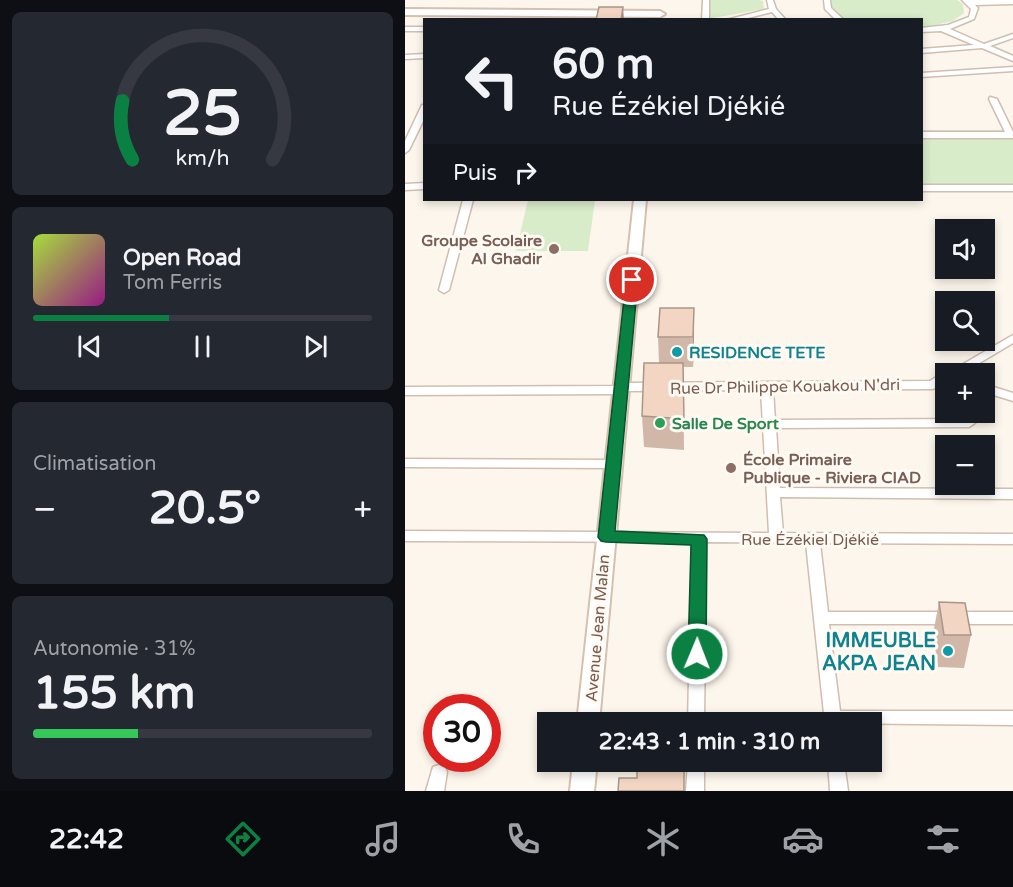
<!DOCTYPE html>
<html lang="fr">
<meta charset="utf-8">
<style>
:root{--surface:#171b24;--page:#242831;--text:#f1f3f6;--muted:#9ea1a6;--line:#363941;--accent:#0b8043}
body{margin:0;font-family:"Varela Round",sans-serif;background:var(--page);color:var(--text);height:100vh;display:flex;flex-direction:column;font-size:22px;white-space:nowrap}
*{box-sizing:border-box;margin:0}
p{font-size:20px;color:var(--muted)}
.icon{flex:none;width:33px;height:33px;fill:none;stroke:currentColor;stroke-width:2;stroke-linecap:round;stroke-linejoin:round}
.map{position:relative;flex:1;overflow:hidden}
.side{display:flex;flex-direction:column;gap:12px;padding:12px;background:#0d0f14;width:405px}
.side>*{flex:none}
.guide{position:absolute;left:18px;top:18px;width:500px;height:183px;border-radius:0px;box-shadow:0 3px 9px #0003;background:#171b24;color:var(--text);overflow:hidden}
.tools{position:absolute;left:530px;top:219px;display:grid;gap:12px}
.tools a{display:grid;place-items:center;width:60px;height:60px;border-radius:0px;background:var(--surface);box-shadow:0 3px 9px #0003;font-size:30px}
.speed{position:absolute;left:18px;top:694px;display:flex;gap:12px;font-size:30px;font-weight:700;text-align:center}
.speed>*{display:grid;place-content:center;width:78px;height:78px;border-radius:50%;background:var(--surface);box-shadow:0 3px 9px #0003;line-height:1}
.speed .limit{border:9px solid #d22;background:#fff;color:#111}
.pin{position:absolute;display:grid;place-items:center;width:51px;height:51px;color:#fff;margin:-26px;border:3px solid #fff;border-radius:50%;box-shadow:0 2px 6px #0007}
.me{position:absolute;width:66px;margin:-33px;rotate:1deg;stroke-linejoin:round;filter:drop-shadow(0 0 4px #0008)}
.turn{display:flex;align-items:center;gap:21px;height:126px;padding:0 30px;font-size:27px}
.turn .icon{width:78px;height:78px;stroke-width:2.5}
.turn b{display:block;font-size:42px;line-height:51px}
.then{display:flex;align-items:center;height:57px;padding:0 30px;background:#0003;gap:12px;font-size:22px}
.big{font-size:45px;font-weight:700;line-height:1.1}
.side .card{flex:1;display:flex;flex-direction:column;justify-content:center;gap:9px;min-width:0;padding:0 21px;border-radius:9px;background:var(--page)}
.side .dial{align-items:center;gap:0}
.dial svg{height:156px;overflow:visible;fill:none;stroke:var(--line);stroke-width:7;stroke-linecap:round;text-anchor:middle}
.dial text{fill:var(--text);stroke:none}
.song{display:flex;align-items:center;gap:18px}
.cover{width:72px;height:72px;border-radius:9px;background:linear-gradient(135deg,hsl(80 70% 55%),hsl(310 70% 35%))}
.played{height:6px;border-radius:3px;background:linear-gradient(90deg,var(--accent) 40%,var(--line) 40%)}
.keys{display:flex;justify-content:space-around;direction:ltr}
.heat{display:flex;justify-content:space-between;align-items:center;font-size:33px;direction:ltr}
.charge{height:9px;border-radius:4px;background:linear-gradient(90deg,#34c759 31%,var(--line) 0)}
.trip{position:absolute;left:132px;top:712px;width:345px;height:60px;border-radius:0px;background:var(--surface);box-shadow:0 3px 9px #0003;font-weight:700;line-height:60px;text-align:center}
.tabs{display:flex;height:96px;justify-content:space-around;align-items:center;background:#090b0e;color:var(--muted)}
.tabs .icon{width:42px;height:42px}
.tabs .selected{color:var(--accent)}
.tabs b{font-size:27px;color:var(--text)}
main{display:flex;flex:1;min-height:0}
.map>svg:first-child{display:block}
.green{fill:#d8ecc9}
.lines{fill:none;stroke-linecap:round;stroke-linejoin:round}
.street-casing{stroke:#d1beb0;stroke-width:3}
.secondary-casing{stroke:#d6c0b0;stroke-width:4}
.street{fill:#fff;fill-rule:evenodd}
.secondary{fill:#fff;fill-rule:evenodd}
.wall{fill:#d1b7a8}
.shaded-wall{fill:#aa9588}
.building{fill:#f3d5c3;stroke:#aa9588;stroke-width:1.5}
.route{fill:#0b8043;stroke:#07532c;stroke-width:1.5}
.education-dot{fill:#8d6e63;stroke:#fffaf3;stroke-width:2}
.culture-dot{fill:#0f9aa8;stroke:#fffaf3;stroke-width:2}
.leisure-dot{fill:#2e9e5b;stroke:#fffaf3;stroke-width:2}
.labels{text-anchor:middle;stroke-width:6;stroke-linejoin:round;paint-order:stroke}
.education-label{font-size:16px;font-weight:bold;fill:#785e54;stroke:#fffaf3;text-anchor:end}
.culture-label{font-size:16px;font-weight:bold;fill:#0d838f;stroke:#fffaf3;text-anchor:start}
.street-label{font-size:16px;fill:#7a5c4d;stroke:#fffaf3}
.leisure-label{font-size:16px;font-weight:bold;fill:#27864d;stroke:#fffaf3;text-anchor:start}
.near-culture-label{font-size:20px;font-weight:bold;fill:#0d838f;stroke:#fffaf3;text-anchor:end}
</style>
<main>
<section class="side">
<div class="card dial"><svg viewBox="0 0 100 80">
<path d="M14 69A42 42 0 1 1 86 69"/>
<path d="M14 69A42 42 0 0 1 9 39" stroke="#0b8043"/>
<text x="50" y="56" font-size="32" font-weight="700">25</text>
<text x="50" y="72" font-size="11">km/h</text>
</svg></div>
<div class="card">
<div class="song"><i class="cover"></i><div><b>Open Road</b><p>Tom Ferris</p></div></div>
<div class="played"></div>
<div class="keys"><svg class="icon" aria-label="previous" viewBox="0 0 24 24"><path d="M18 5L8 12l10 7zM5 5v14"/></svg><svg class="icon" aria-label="pause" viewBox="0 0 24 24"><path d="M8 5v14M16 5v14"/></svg><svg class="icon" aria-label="next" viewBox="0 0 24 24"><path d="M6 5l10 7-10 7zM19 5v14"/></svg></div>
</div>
<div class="card"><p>Climatisation</p>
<div class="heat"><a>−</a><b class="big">20.5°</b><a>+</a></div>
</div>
<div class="card"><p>Autonomie · 31%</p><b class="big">155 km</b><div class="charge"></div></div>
</section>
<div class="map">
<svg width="608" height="791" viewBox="0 0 608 791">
<rect width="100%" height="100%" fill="#fdf6ec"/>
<!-- green -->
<path class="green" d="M301,0H354L358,1L359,9L302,19Z
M424,0H552L558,4L559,13L548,21L516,28V20L440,19L426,9Z
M516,130H608V191L516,192Z
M123,200H190L183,251H111Z"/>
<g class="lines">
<!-- street casing -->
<g class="street-casing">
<path id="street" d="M298,0H304V20H297Z
M362,0H368L371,9L381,20H374L367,12L335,20H321L364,9Z
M419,0H425L426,8L439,20H431L420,9Z
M557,0H608V4L570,5L573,8L569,19L545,29L579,44L608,34V38L585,46L608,56V61L577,48L516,53V49L569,45L536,31L516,32V28L543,25L564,17L566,9Z
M0,27H20V31H0Z
M20,54V58L0,59V55Z
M608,67V71L516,77V73Z
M585,97L592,99L608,132V138H516V132H600L584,99Z
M17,105H20V117L4,150L0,153V141Z
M20,183V189L0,190V184Z
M516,185H608V191H516Z
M58,200H68L44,290L39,293L34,290Z
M608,335V343L556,374H541Z
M536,374L540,373V382L528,389L368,390L370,420L564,419L570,423L564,427L371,428L375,488L608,489V499L375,497L378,533L608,534V544L415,543L423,612H608V624H424L435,711H608V725L420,723L401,543L301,542L299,723H283L287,542L0,541V531L364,533L356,390L223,391L217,394L0,395V387L211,386L217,383L525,381Z
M579,384L608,393V401L579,392Z
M0,459L210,460L216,464L210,468L0,467Z
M283,762H299V791H281Z
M423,762H439L443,791H425Z
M34,765L40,767L42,772L39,791H21L28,767Z"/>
</g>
<!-- secondary casing -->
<g class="secondary-casing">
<path id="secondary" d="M0,9L255,11L260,14L255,17L0,15Z
M229,200H241L194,723H172Z
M168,762H192L189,791H165Z"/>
</g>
<!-- street -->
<use href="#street" class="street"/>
<!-- secondary -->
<use href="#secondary" class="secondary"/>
</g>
<!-- wall -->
<path class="wall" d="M253,337L289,338L288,367H278L279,450L239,447L237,416L254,363Z
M534,602L566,635L559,668L533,667L528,634Z"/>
<!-- shaded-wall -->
<path class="shaded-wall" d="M218,7L219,19L216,20Z
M289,308V338L288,367V337Z"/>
<!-- building -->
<path class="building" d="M194,7H218L216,20H191Z
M255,308H289L288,337H253Z
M239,363H278L279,419L237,416Z
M534,602L560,603L566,635H539Z
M232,770H279V791H213L214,778H232Z"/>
<!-- route -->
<path class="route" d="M227,276L233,280L210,531L299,535L302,539L301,654L298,659L292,661L286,659L283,654L286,545L201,542L196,541L193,537L221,280Z"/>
<!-- markers -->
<g class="education-dot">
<circle cx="149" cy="249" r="6"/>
<circle cx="326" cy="468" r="6"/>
</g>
<g class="culture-dot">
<circle cx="272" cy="352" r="6"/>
<circle cx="543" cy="651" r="6"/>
</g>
<circle class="leisure-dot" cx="255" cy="423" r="6"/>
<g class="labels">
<!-- education labels -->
<g class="education-label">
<text x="137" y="246">Groupe Scolaire<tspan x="137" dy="18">Al Ghadir</tspan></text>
<text x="338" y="465" text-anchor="start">École Primaire<tspan x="338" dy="18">Publique - Riviera CIAD</tspan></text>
</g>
<!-- culture labels -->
<g class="culture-label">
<text x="284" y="358">RESIDENCE TETE</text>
</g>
<!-- street labels -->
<g class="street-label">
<text transform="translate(380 386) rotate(-1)" y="6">Rue Dr Philippe Kouakou N'dri</text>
<text x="405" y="545">Rue Ézékiel Djékié</text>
<text transform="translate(192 628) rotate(-85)" y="6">Avenue Jean Malan</text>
</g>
<!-- leisure labels -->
<g class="leisure-label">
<text x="267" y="429">Salle De Sport</text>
</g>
<!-- near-culture labels -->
<g class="near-culture-label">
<text x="531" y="647">IMMEUBLE<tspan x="531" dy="23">AKPA JEAN</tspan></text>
</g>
</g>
</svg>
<div class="tools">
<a><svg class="icon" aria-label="sound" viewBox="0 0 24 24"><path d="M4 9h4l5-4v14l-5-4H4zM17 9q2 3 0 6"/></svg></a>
<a><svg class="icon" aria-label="search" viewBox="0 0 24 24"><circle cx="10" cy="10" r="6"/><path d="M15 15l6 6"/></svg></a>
<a>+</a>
<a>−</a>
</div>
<div class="speed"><div class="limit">30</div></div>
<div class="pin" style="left:227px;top:280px;background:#d93025"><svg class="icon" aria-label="arrive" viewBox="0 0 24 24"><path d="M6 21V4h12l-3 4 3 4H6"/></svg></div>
<svg class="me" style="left:292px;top:654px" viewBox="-20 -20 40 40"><circle r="17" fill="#0b8043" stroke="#fff" stroke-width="3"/><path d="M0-11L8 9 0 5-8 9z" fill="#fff"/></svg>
<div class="trip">22:43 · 1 min · 310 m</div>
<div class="guide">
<div class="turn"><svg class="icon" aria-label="left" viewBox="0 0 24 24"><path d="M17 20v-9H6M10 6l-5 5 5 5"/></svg><div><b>60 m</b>Rue Ézékiel Djékié</div></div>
<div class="then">Puis<svg class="icon" aria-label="right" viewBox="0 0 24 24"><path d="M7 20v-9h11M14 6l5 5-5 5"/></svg></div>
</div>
</div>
</main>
<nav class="tabs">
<b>22:42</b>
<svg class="icon selected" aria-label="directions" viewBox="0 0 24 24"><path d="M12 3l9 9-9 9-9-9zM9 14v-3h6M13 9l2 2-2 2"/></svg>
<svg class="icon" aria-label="music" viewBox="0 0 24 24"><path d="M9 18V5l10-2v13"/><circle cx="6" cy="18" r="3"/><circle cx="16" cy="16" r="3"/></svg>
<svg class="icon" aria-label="phone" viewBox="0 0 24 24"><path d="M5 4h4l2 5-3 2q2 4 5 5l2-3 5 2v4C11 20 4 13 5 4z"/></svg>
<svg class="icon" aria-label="climate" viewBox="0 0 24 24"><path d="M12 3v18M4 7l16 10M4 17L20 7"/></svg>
<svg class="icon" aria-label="car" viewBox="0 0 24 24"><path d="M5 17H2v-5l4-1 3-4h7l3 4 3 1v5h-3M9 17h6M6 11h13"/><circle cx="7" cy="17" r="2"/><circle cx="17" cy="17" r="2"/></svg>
<svg class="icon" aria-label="filters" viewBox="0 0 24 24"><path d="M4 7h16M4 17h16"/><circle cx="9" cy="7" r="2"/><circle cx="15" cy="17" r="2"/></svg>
</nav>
